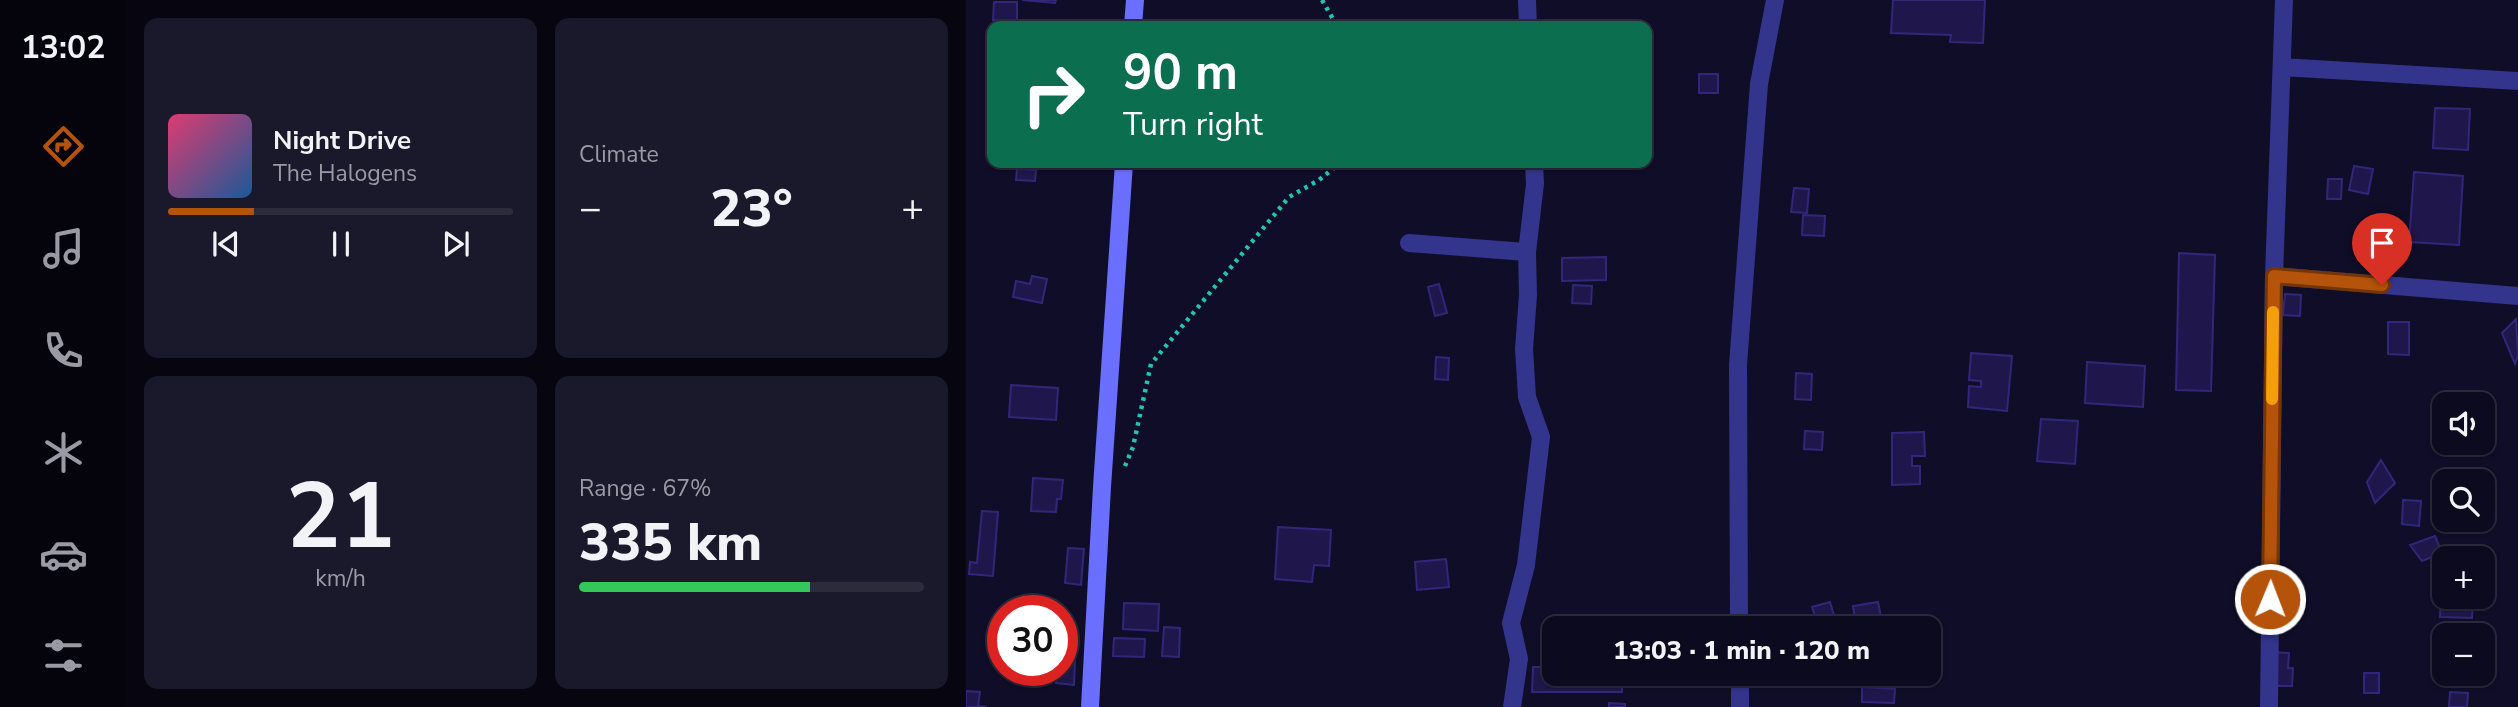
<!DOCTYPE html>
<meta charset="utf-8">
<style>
:root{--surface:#0c0a1e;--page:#1a182b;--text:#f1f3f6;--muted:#9a9aa4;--line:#2c2b3c;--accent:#b45309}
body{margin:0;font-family:"Nunito Sans",sans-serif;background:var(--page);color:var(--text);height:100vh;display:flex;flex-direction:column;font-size:26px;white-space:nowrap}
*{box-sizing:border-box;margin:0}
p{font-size:23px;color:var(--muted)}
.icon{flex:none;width:38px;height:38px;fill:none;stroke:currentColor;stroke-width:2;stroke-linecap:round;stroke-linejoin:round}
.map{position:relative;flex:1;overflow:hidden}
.panel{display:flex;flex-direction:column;gap:18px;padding:18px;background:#070610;width:840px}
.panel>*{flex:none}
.hud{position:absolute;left:21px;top:21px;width:665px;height:147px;border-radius:14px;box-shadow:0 2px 5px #0004,0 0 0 2px var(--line);background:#0b6e4f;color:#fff;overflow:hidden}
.controls{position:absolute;left:1466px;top:392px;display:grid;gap:14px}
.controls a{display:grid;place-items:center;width:63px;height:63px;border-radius:14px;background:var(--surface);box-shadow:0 2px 5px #0004,0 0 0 2px var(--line);font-size:35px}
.speed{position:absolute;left:21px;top:595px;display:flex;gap:14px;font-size:35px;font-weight:700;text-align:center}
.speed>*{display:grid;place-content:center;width:91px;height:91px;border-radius:50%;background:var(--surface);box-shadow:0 2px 5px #0004,0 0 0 2px var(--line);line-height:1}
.speed .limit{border:10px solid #d22;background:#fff;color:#111}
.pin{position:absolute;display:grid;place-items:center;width:60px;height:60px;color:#fff;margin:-72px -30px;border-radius:50% 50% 50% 0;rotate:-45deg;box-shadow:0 0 7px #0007}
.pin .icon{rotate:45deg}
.me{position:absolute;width:77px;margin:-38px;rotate:1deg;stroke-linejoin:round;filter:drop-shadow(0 0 5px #0008)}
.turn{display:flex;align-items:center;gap:24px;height:147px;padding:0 21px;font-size:32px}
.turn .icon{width:91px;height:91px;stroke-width:2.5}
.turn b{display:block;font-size:49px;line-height:60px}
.big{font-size:52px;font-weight:800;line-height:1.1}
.panel .widget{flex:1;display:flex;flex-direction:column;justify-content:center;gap:10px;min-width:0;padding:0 24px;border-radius:14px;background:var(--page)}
.panel .dial{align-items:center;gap:0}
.dial b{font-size:91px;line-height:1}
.song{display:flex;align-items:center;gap:21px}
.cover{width:84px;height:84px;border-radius:10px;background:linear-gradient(135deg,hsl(340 70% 55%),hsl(210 70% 35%))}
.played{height:7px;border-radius:4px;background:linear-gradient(90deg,var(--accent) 25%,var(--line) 25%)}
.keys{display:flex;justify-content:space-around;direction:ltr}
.heat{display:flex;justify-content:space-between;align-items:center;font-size:38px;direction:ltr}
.charge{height:10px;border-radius:5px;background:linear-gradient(90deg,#34c759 67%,var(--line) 0)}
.panel .tiles{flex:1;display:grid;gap:18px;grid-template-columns:repeat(2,1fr)}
.trip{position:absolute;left:576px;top:616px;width:399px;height:70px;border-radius:14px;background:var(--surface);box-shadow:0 2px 5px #0004,0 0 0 2px var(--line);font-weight:800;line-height:70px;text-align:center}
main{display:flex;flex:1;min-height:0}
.tab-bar{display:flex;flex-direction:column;width:126px;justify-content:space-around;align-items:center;background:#05040c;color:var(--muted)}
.tab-bar .icon{width:49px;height:49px}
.tab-bar .active{color:var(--accent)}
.tab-bar b{font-size:32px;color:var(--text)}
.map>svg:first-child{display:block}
.building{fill:#1f174b;stroke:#33267a;stroke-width:2}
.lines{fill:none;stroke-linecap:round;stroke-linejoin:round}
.path{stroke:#22c5b4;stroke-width:4.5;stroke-dasharray:3.5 5;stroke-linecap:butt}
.street{stroke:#33348c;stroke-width:18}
.secondary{stroke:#6b6fff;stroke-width:18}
.route-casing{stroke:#753606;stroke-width:18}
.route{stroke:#b45309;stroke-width:12}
.slow{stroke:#f59e0b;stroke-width:12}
</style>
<main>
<nav class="tab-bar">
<b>13:02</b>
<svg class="icon active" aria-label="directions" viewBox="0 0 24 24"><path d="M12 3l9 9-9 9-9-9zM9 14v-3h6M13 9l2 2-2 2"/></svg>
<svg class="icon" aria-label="music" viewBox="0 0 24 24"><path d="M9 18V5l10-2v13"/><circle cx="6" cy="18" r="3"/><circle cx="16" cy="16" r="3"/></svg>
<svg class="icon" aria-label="phone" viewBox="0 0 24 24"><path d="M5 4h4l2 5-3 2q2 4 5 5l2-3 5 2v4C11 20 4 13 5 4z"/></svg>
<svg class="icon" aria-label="climate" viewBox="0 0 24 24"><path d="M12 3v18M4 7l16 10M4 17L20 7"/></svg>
<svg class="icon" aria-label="car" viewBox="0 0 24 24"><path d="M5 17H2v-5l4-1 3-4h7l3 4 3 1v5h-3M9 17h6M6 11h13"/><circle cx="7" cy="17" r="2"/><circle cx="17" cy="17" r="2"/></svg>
<svg class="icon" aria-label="filters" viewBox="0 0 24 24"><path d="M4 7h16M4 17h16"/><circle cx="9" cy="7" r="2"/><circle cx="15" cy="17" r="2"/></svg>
</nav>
<section class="panel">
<div class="tiles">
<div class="widget">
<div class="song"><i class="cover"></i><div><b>Night Drive</b><p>The Halogens</p></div></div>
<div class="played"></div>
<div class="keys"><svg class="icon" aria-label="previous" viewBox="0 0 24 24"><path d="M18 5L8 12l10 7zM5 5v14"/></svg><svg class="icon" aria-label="pause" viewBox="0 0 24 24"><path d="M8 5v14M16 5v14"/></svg><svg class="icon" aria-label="next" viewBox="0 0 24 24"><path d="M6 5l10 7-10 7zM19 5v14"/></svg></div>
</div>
<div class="widget"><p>Climate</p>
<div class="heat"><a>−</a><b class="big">23°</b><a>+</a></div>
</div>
<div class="widget dial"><b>21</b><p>km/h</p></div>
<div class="widget"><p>Range · 67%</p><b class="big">335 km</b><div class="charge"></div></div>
</div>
</section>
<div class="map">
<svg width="1552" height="707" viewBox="0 0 1552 707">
<rect width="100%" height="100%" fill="#100d28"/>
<!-- building -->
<path class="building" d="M56,0H90L89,3Z
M927,0H1019L1017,43L984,42L985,35L925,33Z
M28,2H51V20H27Z
M733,74H752V93H733Z
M1469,108L1504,109L1502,150L1467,148Z
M1388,166L1407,169L1402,194L1383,190Z
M51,169L70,170L69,181L50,180Z
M1448,172L1497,176L1493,245L1443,242Z
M1362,179H1376L1375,199H1361Z
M828,188L843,189L841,213L825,212Z
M837,215L859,216L858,236L836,235Z
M1213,253L1249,255L1245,391L1210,390Z
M640,257V280L596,281V258Z
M66,276L81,279L76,303L47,297L50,281L64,284Z
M473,284L481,313L469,316L462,287Z
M607,285L626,286L625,304L606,303Z
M1319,294L1335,295L1334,316L1317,315Z
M1550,319L1552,355L1549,364L1536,333Z
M1422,322H1443V355L1422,354Z
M1005,353L1046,356L1041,411L1002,407L1003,386L1015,387V381L1003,380Z
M470,357L483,358L482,380L469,379Z
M1121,362L1179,366L1177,407L1119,403Z
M830,373L846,374L845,400L829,399Z
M45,385L92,388L90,420L43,417Z
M1075,419L1112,421L1109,464L1071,461Z
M839,431L857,432L856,450L838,449Z
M958,432L959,456H946V466H954V484L926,485V433Z
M1415,460L1429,483L1409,503L1401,482Z
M67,478L97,480L95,499H91L90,512L65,511Z
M1437,500L1455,501L1453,526L1436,524Z
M16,511L32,512L27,576L3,574L4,562L11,563Z
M312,527L365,530L363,566L348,565L346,582L309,579Z
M1469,536L1476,553L1456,561L1444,545Z
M102,548L118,549L115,585L99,583Z
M480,559L483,587L451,590L449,562Z
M1475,581H1479V597L1507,598L1506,618L1474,617Z
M864,602L870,622L853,628L846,607Z
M912,602L916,622L890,627L887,606Z
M158,603L193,604L192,631L157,629Z
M918,616H935V628H918Z
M198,627L214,628L213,657L196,656Z
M148,638L179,639L178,657L147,656Z
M1306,652L1323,653L1322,668H1327L1326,686H1305Z
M96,659L109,660L108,685L90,683L91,670H96Z
M567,667H588V674H656V692H566Z
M1398,673H1413V693H1398Z
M896,687L929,689L928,703L896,702Z
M0,691L14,692L12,706L21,707H0Z
M1484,692L1502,693L1501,707H1483Z
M643,703L659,704V707H643Z"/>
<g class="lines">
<!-- path -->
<path class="path" d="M356,0L371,26
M159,466L167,447L185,364L323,197L353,180L374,163"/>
<!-- street -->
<path class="street" d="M561,0L562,26
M1317,67L1552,81
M443,243L561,252
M1308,276L1552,296
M773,628L772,365L793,84L809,0
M774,674V707
M546,707L553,659L545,623L560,565L575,437L561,397L558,349L562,295L561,252L569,184L568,163
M1303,707L1308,276L1318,0"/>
<!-- secondary -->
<path class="secondary" d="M167,26L169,0
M124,707L136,487L158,163"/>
</g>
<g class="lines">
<!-- route casing -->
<g class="route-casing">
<path id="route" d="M1304,599L1308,276L1416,285"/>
</g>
<!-- route -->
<use href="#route" class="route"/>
<!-- slow -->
<path class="slow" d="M1306,399L1307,312"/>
</g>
</svg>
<div class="controls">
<a><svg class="icon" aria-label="sound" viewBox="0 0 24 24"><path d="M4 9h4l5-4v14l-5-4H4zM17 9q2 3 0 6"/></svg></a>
<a><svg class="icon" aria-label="search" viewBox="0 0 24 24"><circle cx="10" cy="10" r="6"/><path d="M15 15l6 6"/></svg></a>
<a>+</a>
<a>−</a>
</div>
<div class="speed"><div class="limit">30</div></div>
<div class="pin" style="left:1416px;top:285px;background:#d93025"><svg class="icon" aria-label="arrive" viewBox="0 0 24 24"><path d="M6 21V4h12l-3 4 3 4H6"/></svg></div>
<svg class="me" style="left:1304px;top:599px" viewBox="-20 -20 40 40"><circle r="17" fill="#b45309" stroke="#fff" stroke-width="3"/><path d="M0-11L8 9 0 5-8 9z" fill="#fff"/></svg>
<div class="trip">13:03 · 1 min · 120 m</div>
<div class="hud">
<div class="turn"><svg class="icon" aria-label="right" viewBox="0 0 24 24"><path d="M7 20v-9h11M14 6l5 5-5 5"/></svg><div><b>90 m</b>Turn right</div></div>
</div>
</div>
</main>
